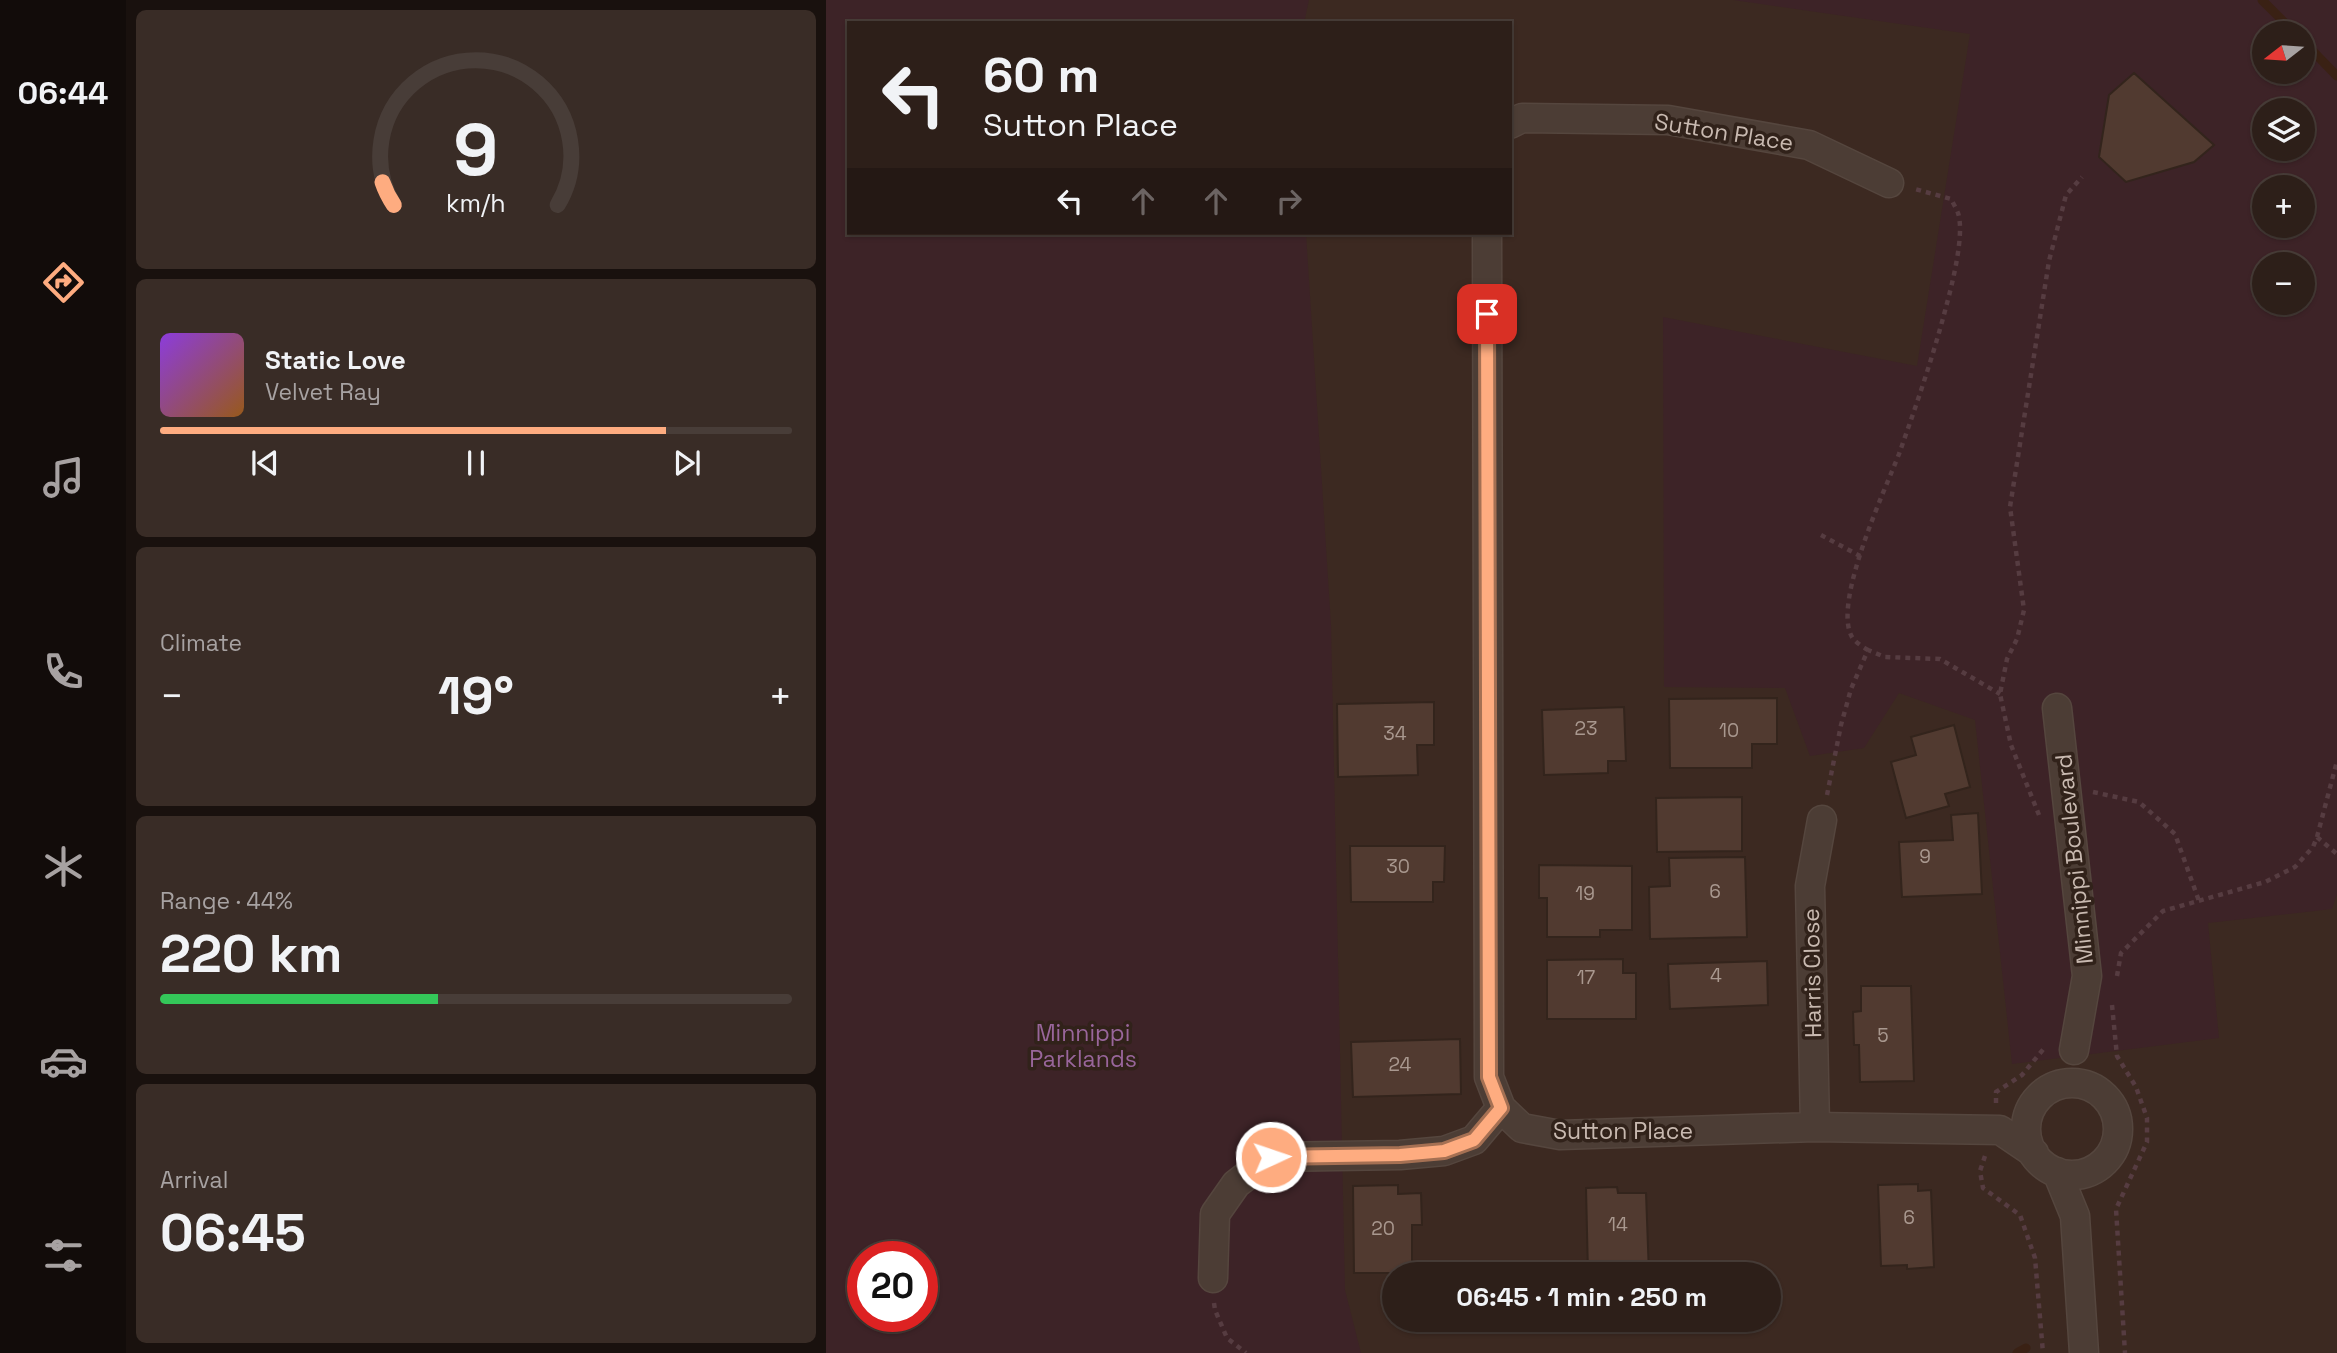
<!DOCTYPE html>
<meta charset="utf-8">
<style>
:root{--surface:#2d1f19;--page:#392c26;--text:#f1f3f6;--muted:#a7a2a2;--line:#483d38;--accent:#feac80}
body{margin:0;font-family:"Space Grotesk",sans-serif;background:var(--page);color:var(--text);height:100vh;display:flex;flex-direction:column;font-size:26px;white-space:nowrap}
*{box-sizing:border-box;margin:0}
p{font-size:23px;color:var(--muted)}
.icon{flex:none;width:38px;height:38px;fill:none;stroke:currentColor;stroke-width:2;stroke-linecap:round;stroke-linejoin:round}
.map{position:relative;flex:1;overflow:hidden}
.drawer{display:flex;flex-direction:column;gap:10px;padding:10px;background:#19110e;width:700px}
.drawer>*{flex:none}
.top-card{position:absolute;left:21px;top:21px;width:665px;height:214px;border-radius:0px;box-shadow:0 2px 5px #0004,0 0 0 2px var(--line);background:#2d1f19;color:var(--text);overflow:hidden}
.needle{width:46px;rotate:253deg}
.fabs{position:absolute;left:1426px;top:21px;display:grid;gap:14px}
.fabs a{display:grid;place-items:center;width:63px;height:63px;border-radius:50%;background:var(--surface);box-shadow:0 2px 5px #0004,0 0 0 2px var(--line);font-size:35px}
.speed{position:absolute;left:21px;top:1241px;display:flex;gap:14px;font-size:35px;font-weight:700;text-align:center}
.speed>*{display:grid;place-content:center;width:91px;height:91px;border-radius:50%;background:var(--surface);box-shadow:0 2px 5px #0004,0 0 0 2px var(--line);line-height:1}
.speed .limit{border:10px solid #d22;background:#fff;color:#111}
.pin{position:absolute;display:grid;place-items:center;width:60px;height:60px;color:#fff;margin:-30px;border-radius:14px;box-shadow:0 4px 10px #0006}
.me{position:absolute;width:77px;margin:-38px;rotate:87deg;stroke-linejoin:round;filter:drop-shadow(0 0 5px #0008)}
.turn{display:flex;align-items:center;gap:24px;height:147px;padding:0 21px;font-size:32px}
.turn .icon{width:91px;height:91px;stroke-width:2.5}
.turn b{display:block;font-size:49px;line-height:60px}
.lanes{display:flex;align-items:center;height:66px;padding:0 21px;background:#0003;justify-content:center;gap:35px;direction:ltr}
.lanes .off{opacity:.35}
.big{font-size:52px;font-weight:800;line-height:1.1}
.drawer .tile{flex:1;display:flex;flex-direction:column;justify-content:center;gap:10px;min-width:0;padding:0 24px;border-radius:10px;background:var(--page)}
.drawer .dial{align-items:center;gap:0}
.dial svg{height:182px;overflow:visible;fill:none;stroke:var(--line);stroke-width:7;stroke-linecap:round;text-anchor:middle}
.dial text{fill:var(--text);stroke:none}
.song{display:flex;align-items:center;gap:21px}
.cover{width:84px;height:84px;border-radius:10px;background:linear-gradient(135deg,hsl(270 70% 55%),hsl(30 70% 35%))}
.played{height:7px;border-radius:4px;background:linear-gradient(90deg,var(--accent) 80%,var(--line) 80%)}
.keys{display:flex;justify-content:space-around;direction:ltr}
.heat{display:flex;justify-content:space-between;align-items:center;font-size:38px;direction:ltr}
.charge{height:10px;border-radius:5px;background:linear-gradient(90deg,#34c759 44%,var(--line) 0)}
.trip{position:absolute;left:556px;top:1262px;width:399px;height:70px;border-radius:35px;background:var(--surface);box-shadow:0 2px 5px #0004,0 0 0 2px var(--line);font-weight:800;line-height:70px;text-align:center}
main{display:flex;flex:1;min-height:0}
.dock{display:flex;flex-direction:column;width:126px;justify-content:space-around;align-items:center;background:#120c0a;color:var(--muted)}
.dock .icon{width:49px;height:49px}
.dock .current{color:var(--accent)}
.dock b{font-size:32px;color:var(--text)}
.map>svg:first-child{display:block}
.green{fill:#3d2327;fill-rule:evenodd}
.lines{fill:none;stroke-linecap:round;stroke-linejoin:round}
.stream{stroke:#3a2114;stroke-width:9}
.building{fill:#513a30;stroke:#33241c;stroke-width:2}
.minor-casing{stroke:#55463e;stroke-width:31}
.path{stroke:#563c41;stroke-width:4.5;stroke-dasharray:5 5;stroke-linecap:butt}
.minor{stroke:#4c3d35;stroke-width:28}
.route-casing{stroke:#a57053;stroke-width:18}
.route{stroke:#feac80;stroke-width:12}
.labels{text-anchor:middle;stroke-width:7;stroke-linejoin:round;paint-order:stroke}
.number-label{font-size:19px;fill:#a9988f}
.street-label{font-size:23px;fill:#c8b9b0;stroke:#31221a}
.park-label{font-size:23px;fill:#99669b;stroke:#31221a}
</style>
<main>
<nav class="dock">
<b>06:44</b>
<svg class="icon current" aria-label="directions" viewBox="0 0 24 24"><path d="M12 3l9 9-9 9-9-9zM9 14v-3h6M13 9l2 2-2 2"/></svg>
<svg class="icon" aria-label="music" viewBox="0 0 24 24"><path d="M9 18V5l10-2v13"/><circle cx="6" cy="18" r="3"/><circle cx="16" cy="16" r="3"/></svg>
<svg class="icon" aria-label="phone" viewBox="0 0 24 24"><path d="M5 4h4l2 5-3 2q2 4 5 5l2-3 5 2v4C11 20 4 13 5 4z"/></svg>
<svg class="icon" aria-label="climate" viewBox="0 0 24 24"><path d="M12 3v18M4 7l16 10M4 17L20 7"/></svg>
<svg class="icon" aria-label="car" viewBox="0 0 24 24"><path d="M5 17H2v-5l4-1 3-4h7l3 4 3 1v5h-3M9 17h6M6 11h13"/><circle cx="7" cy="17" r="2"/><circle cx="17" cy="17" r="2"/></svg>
<svg class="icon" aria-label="filters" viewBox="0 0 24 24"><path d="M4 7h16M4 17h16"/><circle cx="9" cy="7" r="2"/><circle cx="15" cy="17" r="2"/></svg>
</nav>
<section class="drawer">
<div class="tile dial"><svg viewBox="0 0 100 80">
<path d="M14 69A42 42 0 1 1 86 69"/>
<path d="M14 69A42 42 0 0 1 9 59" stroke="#feac80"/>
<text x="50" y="56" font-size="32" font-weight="700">9</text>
<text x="50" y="72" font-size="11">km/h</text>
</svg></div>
<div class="tile">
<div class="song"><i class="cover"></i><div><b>Static Love</b><p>Velvet Ray</p></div></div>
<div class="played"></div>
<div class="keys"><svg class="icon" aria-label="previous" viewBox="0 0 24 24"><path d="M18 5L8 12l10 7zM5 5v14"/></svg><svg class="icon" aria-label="pause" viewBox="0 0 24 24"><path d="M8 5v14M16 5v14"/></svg><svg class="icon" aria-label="next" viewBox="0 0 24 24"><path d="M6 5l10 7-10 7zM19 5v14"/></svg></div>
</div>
<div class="tile"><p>Climate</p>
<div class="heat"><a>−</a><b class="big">19°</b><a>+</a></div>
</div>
<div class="tile"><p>Range · 44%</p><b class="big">220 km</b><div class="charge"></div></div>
<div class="tile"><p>Arrival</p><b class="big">06:45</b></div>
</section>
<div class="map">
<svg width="1511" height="1353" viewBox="0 0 1511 1353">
<rect width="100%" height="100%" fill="#3c2921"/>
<!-- green -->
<path class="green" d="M0,0H483L478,23H23V233H480L505,625L519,1290L535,1353H0ZM37,1256H96V1316H37Z
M907,0H1511V894L1506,909L1382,923L1393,1038L1186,1064L1149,720L1073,693L1038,748L984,756L959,688L838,687L837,317L1091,366L1144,34ZM1438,33H1477V72H1438ZM1438,110H1477V149H1438ZM1438,187H1477V226H1438ZM1438,264H1477V303H1438Z"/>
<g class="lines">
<!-- stream -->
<path class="stream" d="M1436,0L1469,33
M1477,41L1511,76
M1191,1353L1200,1348"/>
</g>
<!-- building -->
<path class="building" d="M1308,73L1388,145L1368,162L1300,182L1273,157L1283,95Z
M951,698V744H926V768H844L843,699Z
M608,702V745H591L592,775L512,777L511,704Z
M798,707L800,761H782V773L718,775L716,710Z
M1128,725L1144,787L1119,794L1123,806L1080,818L1065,762L1090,755L1085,737Z
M916,797V851L831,852L830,798Z
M1152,813L1156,894L1076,897L1073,842L1127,840L1125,815Z
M524,846H619L618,882H607V902H525Z
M919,857L921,937L824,939L823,887L844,886L843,858Z
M713,865L806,866V930H774V937H721V898H713Z
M797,959V973H810V1019H721V960Z
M941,961L942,1005L844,1009L842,964Z
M1035,986H1085L1088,1081L1034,1082L1033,1045H1028L1027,1012L1035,1011Z
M634,1039L635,1094L527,1097L525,1042Z
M1092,1184V1191L1105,1190L1108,1267L1081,1269V1265L1055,1266L1052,1185Z
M572,1185V1194L595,1193L596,1225H586V1273H528L527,1186Z
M791,1187L792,1193H820L823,1274H762L760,1188Z"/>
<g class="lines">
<!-- minor casing -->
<g class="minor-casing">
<path id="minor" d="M684,124L696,118L842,120L983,145L1063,183
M661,233L663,1077L675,1108L696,1128L734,1135L989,1127L1174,1130L1208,1153
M1231,708L1261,976L1248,1050
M1200 1129a46 46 0 1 1 92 0a46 46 0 1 1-92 0Z
M989,1127L984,886L996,820
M1231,1172L1249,1216L1258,1353
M387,1278L389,1214L410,1184L445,1157L574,1155L618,1151L648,1140L675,1108"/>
</g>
<!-- path -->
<path class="path" d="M995,535L1034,556
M1042,650C1037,647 1029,642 1026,637C1006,603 1059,490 1073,454C1090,406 1107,357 1120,307C1126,285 1139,234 1132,213C1130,208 1127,203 1125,199L1089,189
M1267,792L1313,802L1349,834L1373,901
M1001,795L1015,725L1025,689L1042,650L1059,657L1114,659L1174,694
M1213,815L1185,745L1174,694L1181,659L1191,639L1198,610L1184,507L1223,261L1240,195L1256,177
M1491,837L1511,854
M1291,976L1295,953L1337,911L1439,882L1469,867L1487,847L1491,837L1511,761
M1286,1005L1291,1056L1310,1087L1321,1118V1142L1290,1209L1299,1353
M1170,1103V1092L1196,1075L1220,1046
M1159,1156L1154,1171L1157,1188L1194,1215L1209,1258L1217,1353
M388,1303L389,1310L401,1338L420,1353"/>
<!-- minor -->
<use href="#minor" class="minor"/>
</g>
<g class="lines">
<!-- route casing -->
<g class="route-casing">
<path id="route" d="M445,1157L574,1155L618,1151L648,1140L675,1108L663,1077L661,314"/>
</g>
<!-- route -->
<use href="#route" class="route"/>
</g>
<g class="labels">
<!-- number labels -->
<g class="number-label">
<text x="760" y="735">23</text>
<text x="903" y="737">10</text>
<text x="569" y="740">34</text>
<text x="1099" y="863">9</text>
<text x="572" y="873">30</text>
<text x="889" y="898">6</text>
<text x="759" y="900">19</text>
<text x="890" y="982">4</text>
<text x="760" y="984">17</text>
<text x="1057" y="1042">5</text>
<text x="574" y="1071">24</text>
<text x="1083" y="1224">6</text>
<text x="792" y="1231">14</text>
<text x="557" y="1235">20</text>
</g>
<!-- street labels -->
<g class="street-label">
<text transform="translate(898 132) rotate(9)" y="8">Sutton Place</text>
<text transform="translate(1248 859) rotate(-96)" y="8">Minnippi Boulevard</text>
<text transform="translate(986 973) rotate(-91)" y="8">Harris Close</text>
<text x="797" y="1139">Sutton Place</text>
</g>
<!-- park labels -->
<g class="park-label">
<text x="257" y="1041">Minnippi<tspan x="257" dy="26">Parklands</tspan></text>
</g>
</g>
</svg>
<div class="fabs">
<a><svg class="needle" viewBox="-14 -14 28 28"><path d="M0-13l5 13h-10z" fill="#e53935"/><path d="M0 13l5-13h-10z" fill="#a7a2a2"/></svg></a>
<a><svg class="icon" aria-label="layers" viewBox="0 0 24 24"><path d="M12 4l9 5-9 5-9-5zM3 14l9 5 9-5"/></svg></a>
<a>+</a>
<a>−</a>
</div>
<div class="speed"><div class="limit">20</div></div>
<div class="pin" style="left:661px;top:314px;background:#d93025"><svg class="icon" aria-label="arrive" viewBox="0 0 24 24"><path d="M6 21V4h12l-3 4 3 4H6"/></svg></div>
<svg class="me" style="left:445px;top:1157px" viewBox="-20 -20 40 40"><circle r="17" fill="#feac80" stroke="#fff" stroke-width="3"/><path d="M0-11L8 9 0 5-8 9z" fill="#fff"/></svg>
<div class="trip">06:45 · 1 min · 250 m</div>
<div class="top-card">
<div class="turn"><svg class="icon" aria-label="left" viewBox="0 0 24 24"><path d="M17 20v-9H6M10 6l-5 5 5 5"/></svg><div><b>60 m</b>Sutton Place</div></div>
<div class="lanes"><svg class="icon" aria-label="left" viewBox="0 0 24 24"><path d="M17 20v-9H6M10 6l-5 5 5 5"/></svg><svg class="icon off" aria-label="ahead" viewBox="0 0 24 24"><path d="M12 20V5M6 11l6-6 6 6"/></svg><svg class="icon off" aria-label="ahead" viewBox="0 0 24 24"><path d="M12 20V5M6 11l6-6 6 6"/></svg><svg class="icon off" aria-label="right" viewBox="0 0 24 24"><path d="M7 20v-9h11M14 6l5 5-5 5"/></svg></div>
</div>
</div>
</main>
